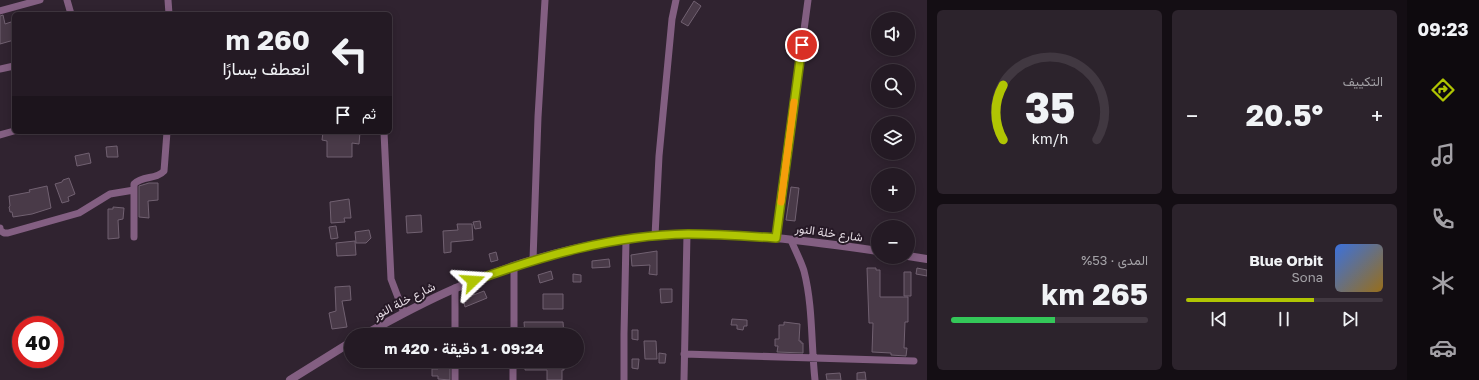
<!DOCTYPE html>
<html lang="ar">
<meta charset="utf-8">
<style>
:root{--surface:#241a24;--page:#2c232c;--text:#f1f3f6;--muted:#a3a1a6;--line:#413841;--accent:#b0c503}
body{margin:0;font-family:"Golos Text",Vazirmatn,sans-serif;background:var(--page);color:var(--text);direction:rtl;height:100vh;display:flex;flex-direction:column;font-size:15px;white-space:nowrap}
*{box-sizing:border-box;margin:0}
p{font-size:13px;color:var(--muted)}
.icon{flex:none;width:22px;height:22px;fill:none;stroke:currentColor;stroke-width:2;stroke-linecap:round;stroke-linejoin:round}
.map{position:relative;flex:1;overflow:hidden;direction:ltr}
.drawer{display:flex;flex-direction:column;gap:10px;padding:10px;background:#140e14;width:480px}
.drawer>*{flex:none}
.guide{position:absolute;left:12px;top:12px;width:380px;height:122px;border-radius:6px;box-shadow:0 2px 10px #0003,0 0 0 1px var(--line);direction:rtl;background:#241a24;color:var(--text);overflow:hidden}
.fabs{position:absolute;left:871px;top:12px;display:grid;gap:8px}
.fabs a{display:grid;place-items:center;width:44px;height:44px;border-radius:50%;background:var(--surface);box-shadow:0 2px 10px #0003,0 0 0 1px var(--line);font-size:20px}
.speed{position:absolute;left:12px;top:316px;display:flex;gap:8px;font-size:20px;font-weight:700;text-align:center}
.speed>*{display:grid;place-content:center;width:52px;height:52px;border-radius:50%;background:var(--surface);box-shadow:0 2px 10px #0003,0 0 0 1px var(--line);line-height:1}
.speed .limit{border:6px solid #d22;background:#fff;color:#111}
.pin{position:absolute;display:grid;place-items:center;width:34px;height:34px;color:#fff;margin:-17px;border:2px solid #fff;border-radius:50%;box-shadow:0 1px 4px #0007}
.me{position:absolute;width:44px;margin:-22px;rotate:70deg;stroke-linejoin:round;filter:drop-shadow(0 0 3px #0008)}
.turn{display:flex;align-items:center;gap:14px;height:84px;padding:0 16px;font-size:18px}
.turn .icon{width:52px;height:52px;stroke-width:2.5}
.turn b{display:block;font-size:28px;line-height:34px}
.then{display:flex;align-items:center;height:38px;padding:0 16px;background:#0003;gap:8px;font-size:15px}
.big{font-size:30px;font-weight:700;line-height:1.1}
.drawer .card{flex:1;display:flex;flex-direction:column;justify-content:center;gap:6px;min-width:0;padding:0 14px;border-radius:6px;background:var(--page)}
.drawer .dial{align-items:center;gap:0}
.dial svg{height:104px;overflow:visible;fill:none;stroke:var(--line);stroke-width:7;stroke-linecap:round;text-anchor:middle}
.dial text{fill:var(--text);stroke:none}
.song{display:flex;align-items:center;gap:12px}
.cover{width:48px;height:48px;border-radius:6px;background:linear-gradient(135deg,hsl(220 70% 55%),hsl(40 70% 35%))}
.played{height:4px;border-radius:2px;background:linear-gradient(90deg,var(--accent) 65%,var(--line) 65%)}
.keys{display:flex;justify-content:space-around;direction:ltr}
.heat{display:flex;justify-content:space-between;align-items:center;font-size:22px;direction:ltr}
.charge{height:6px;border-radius:3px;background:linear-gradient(90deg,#34c759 53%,var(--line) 0)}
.drawer .tiles{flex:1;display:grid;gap:10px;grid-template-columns:repeat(2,1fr)}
.trip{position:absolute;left:344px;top:328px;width:240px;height:40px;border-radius:20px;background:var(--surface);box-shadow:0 2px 10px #0003,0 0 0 1px var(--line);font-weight:700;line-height:40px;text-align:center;direction:rtl}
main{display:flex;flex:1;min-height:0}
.dock{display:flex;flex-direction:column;width:72px;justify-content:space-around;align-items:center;background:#0e0a0e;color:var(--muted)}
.dock .icon{width:28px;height:28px}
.dock .selected{color:var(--accent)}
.dock b{font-size:18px;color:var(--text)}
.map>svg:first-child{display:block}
.building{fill:#493a48;stroke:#716171}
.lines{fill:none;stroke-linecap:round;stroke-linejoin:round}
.minor{stroke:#835f82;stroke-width:7}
.tertiary{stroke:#835f82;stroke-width:8}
.route-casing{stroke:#728002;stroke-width:10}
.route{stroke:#b0c503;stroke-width:7}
.slow{stroke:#f59e0b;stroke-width:7}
.labels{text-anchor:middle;stroke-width:4;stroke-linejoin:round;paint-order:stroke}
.street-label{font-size:12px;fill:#e5dce4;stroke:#261926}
</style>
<main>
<nav class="dock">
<b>09:23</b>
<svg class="icon selected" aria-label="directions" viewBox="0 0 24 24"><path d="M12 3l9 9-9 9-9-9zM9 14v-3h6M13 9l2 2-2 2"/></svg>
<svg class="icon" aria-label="music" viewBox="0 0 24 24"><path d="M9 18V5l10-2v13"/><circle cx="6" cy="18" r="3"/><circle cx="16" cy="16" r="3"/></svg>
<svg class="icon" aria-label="phone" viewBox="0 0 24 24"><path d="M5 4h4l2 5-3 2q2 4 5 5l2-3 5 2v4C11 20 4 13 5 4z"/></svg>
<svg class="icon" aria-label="climate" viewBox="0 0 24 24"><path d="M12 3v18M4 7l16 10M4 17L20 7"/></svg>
<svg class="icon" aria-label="car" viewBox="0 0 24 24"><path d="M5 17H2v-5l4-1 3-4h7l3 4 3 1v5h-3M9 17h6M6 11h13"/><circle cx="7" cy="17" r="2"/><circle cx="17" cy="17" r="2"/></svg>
</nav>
<section class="drawer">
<div class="tiles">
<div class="card"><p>التكييف</p>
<div class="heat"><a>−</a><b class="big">20.5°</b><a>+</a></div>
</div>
<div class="card dial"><svg viewBox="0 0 100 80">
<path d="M14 69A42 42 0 1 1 86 69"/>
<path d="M14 69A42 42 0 0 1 14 27" stroke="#b0c503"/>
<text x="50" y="56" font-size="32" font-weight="700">35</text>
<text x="50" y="72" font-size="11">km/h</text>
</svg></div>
<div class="card">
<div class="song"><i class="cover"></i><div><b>Blue Orbit</b><p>Sona</p></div></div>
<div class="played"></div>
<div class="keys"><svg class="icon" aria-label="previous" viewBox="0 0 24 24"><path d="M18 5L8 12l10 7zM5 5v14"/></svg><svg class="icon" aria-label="pause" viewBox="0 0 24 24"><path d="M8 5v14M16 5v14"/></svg><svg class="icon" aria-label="next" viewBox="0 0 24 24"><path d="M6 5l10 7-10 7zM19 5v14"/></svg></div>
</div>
<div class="card"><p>المدى · 53%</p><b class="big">265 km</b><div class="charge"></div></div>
</div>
</section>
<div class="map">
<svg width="927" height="380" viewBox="0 0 927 380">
<rect width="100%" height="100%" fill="#302330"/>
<!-- building -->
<path class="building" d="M694,1L701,6L688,26L681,22Z
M3,15L5,24L14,21V40L0,44V16Z
M323,132H360L359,144L352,143V157H327V141L322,140Z
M117,146L118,157H107L106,147Z
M89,153L91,163L77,166L75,156Z
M69,178L75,194L68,197L69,201L62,203L55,184L62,182L63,180Z
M149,183H158V200L148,201L149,218L139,217V186Z
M47,186L51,208L32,214L13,217L12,212H10L9,207L10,206L9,196L30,192L29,190Z
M791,187L799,188L795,221L786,220Z
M349,199L351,218H344L345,222L331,223L330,202Z
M113,207L124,208L123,219L118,220L119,238L108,239V209H113Z
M421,215L422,232L407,233L406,216Z
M480,221L481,228L475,229L473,222Z
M457,224H472L473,240L451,242V252L444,253L443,231L458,230Z
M336,226L338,238L331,239L329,227Z
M369,230L371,238L366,243H356L355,232Z
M355,241L356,255L337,256L336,243Z
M657,251V275L649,274L650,265L632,266L631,255Z
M496,252L498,260L491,262L489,254Z
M609,259L610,267L592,268V261Z
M867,268H876V270H880V297H908V322H905L904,348H907L906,356L891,355V353L872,352L873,323H869Z
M917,268L927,270V276L916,274Z
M551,271L553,279L540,283L538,275Z
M904,272H911V296H904Z
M573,274L581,275V282H573Z
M350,286L351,300L342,301L347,327L332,329L329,313L336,311L335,287Z
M660,289H672V302L661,303Z
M484,291L487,298L465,307L463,299Z
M543,294H563V309H543Z
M732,319L747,320V326H744L743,330L737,329V325H731Z
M524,322H563L564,335H525Z
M784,322L800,324L799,341H801V343H803V353L777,352L778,346H775V339H779V325H784Z
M439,328H450V335H438Z
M632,330H638V340L632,339Z
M644,341H656L657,359H645Z
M659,353L666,354L665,363H659Z
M632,359H639L638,369L632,368Z
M438,361H450V380L438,379V376H432V369H438Z
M525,361H564V370H562V380H547V370H525Z
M865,372L866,380H857V373Z
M840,373L841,380H827L826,374Z"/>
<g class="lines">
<!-- minor -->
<path class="minor" d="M67,0L71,14
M168,0L169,14
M0,11L40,0
M0,69L14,66
M384,132L391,279L404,313
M0,135L14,131
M0,228V230L4,233H8L79,213L110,194L134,190
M655,236L659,156L672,19L676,0
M134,237V184C143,175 156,180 164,171L167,132
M776,238L808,0
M791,240C795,250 801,261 804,271C813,306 811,344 815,380
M533,260L538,117L545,0
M455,288V335
M514,335V266
M684,354L914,361
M455,361V380
M513,380V361
M624,380V334L626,240
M684,380L687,234"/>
<!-- tertiary -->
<path class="tertiary" d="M908,256L927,259
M364,335C394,318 424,302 456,288C528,257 609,236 688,234C752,233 815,242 878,251
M290,380L351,342"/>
</g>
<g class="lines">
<!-- route casing -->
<g class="route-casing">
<path id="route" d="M473,281C542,256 613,235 688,234C717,234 746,236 776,238L802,45"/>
</g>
<!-- route -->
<use href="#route" class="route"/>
<!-- slow -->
<path class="slow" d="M781,202L794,102"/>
</g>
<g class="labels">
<!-- street labels -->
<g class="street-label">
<text transform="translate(829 233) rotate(8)" y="4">شارع خلة النور</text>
<text transform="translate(404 301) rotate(-27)" y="4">شارع خلة النور</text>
</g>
</g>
</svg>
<div class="fabs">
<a><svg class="icon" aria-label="sound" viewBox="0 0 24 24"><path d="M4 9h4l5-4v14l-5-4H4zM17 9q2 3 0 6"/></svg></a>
<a><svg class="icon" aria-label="search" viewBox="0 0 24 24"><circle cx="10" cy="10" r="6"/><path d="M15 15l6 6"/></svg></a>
<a><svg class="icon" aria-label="layers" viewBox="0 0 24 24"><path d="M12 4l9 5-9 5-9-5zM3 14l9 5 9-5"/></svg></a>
<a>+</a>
<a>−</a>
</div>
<div class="speed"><div class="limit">40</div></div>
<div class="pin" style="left:802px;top:45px;background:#d93025"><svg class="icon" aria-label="arrive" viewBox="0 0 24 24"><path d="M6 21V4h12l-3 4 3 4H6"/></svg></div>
<svg class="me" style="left:473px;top:281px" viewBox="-20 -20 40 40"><path d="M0-17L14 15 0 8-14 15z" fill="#b0c503" stroke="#fff" stroke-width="4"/></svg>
<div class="trip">09:24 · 1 دقيقة · 420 m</div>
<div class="guide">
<div class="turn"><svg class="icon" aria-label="left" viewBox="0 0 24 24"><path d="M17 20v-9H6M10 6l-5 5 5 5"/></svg><div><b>260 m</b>انعطف يسارًا</div></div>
<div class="then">ثم<svg class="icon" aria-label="arrive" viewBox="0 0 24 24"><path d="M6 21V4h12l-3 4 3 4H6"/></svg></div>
</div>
</div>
</main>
